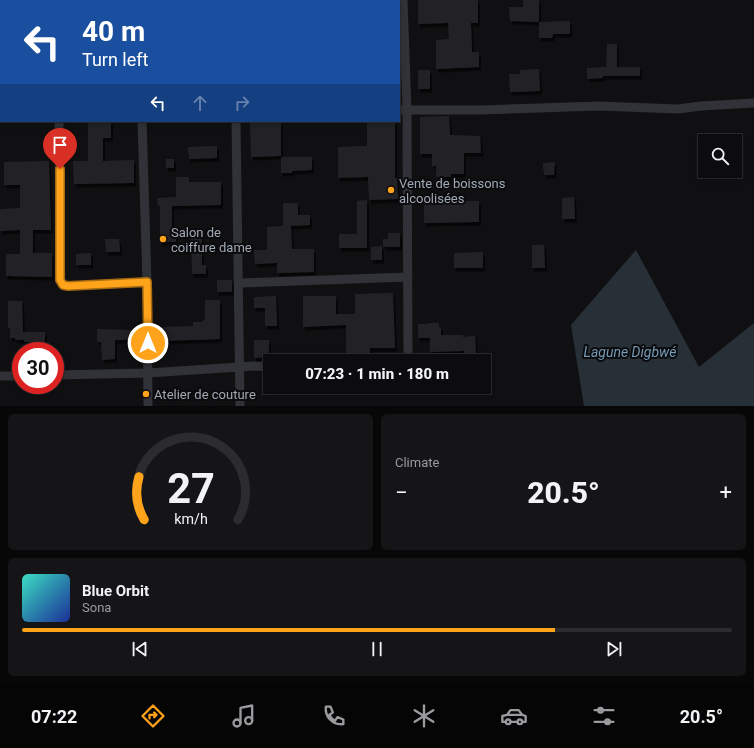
<!DOCTYPE html>
<meta charset="utf-8">
<style>
:root{--surface:#0c0c0e;--page:#151517;--text:#f1f3f6;--muted:#9a9b9e;--line:#2c2c2e;--accent:#ffa31b}
body{margin:0;font-family:Roboto,sans-serif;background:var(--page);color:var(--text);height:100vh;display:flex;flex-direction:column;font-size:15px;white-space:nowrap}
*{box-sizing:border-box;margin:0}
p{font-size:13px;color:var(--muted)}
.icon{flex:none;width:22px;height:22px;fill:none;stroke:currentColor;stroke-width:2;stroke-linecap:round;stroke-linejoin:round}
.map{position:relative;height:406px;overflow:hidden}
.panel{display:flex;flex-direction:column;gap:8px;padding:8px;background:#070708;flex:1}
.panel>*{flex:none}
.banner{position:absolute;left:0px;top:0px;width:400px;height:122px;box-shadow:0 2px 6px #0003,0 0 0 1px var(--line);background:#1a4fa0;color:#fff;overflow:hidden}
.buttons{position:absolute;left:698px;top:134px;display:grid;gap:8px}
.buttons a{display:grid;place-items:center;width:44px;height:44px;border-radius:0px;background:var(--surface);box-shadow:0 2px 6px #0003,0 0 0 1px var(--line);font-size:20px}
.speed{position:absolute;left:12px;top:342px;display:flex;gap:8px;font-size:20px;font-weight:700;text-align:center}
.speed>*{display:grid;place-content:center;width:52px;height:52px;border-radius:50%;background:var(--surface);box-shadow:0 2px 6px #0003,0 0 0 1px var(--line);line-height:1}
.speed .limit{border:6px solid #d22;background:#fff;color:#111}
.pin{position:absolute;display:grid;place-items:center;width:34px;height:34px;color:#fff;margin:-41px -17px;border-radius:50% 50% 50% 0;rotate:-45deg;box-shadow:0 0 4px #0007}
.pin .icon{rotate:45deg}
.me{position:absolute;width:44px;margin:-22px;rotate:0deg;stroke-linejoin:round;filter:drop-shadow(0 0 3px #0008)}
.turn{display:flex;align-items:center;gap:14px;height:84px;padding:0 16px;font-size:18px}
.turn .icon{width:52px;height:52px;stroke-width:2.5}
.turn b{display:block;font-size:28px;line-height:34px}
.lanes{display:flex;align-items:center;height:38px;padding:0 16px;background:#0003;justify-content:center;gap:20px;direction:ltr}
.lanes .off{opacity:.35}
.big{font-size:30px;font-weight:800;line-height:1.1}
.panel .card{flex:1;display:flex;flex-direction:column;justify-content:center;gap:6px;min-width:0;padding:0 14px;border-radius:6px;background:var(--page)}
.panel .dial{align-items:center;gap:0}
.dial svg{height:104px;overflow:visible;fill:none;stroke:var(--line);stroke-width:7;stroke-linecap:round;text-anchor:middle}
.dial text{fill:var(--text);stroke:none}
.song{display:flex;align-items:center;gap:12px}
.cover{width:48px;height:48px;border-radius:6px;background:linear-gradient(135deg,hsl(170 70% 55%),hsl(230 70% 35%))}
.played{height:4px;border-radius:2px;background:linear-gradient(90deg,var(--accent) 75%,var(--line) 75%)}
.keys{display:flex;justify-content:space-around;direction:ltr}
.heat{display:flex;justify-content:space-between;align-items:center;font-size:22px;direction:ltr}
.panel .tiles{flex:1;display:grid;gap:8px;grid-template-columns:1fr 1fr}
.card:last-child{grid-column:span 2}
.trip{position:absolute;left:263px;top:354px;width:228px;height:40px;border-radius:0px;background:var(--surface);box-shadow:0 2px 6px #0003,0 0 0 1px var(--line);font-weight:800;line-height:40px;text-align:center}
.tabs{display:flex;height:64px;justify-content:space-around;align-items:center;background:#050506;color:var(--muted)}
.tabs .icon{width:28px;height:28px}
.tabs .selected{color:var(--accent)}
.tabs b{font-size:18px;color:var(--text)}
.map>svg:first-child{display:block}
.water{fill:#263036}
.building{fill:#232326;filter:url(#shadow)}
.lines{fill:none;stroke-linecap:round;stroke-linejoin:round}
.street{stroke:#313237;stroke-width:9}
.route-casing{stroke:#a66a12;stroke-width:10}
.route{stroke:#ffa31b;stroke-width:7}
.poi-dot{fill:#ffa31b;stroke:#0b0b0d;stroke-width:1.5}
.labels{text-anchor:middle;stroke-width:4;stroke-linejoin:round;paint-order:stroke}
.poi-label{font-size:13px;fill:#a0a8b4;stroke:#0b0b0d;text-anchor:start}
.water-label{font-size:14px;font-style:italic;fill:#7399b3;stroke:#0b0b0d}
</style>
<div class="map">
<svg width="754" height="406" viewBox="0 0 754 406">
<defs>
<filter id="shadow"><feDropShadow dx="2" dy="3.5" stdDeviation="0" flood-color="#0009"/></filter>
</defs>
<rect width="100%" height="100%" fill="#101012"/>
<!-- water -->
<path class="water" d="M636,250L699,367L754,323V406H584L571,325Z"/>
<!-- building -->
<path class="building" d="M418,0H478V23H471L472,52H479V67L436,69V40L449,39L448,23L418,24Z
M523,0H539V22L510,21L509,7H523Z
M570,21V34H553L552,38H539V22Z
M607,44H617V67H640V76H603V78L587,79V68L606,67Z
M539,69L540,91L510,92L509,74H520V70Z
M418,70H430V89H418Z
M449,116L450,135L480,136L481,153H464V174H451V177H436V166H432V154H420V117Z
M111,121V138H103V161L134,160V183L74,184L73,161H88V122Z
M250,121H281V156L251,157Z
M367,121H395V178H397L398,199L369,200L368,177L338,178V147L367,146Z
M217,146V158L189,159L188,147Z
M281,157H312V170L292,171V173H281Z
M166,159H174V168H166Z
M49,161L51,230H33V253H52V277L6,276V254H20V230L0,231V209L20,208V185H4V162Z
M555,162L554,175H544L543,163Z
M176,177H189V182H221V205L172,206V230L176,229V242H160V206H158L157,198L176,197Z
M574,197L575,219H562V198Z
M367,200V248H339V234H357V201Z
M479,201V222L424,223V202Z
M283,203H298V215H310V225L291,226L292,249H314V272L277,273V263L255,264L254,250H267V227L283,226Z
M388,233H400V247H383V239H388Z
M191,234H202V265H206V274H192Z
M105,239H119L120,252H106Z
M532,245H544L545,268H532Z
M382,246V260H371V247Z
M483,252V268H454V253Z
M91,253V265H76V254Z
M217,280H232V292H217Z
M393,293L395,348H370V357H346V325L303,327V296H336V314H355V294Z
M276,296L277,326H265V308H254V297Z
M205,300H220V339L161,341V327L193,326V322H203V320H205Z
M8,301H22L23,332H45V342H24V340H15V338H10V328H8Z
M429,323H439V327H441V335H463V337L475,336L476,353H464V351L430,352V338H418V324H429Z
M97,329L133,330V340H115V359L102,360L101,342H97Z
M254,340H269V357L254,358Z"/>
<g class="lines">
<!-- street -->
<path class="street" d="M55,0V1
M140,0V1
M235,0V1
M403,0L407,110L408,361
M319,1V0
M399,110H481L599,106L678,109L701,106L754,103
M0,112H1
M59,121L60,280L63,285L68,286L147,282
M142,121L147,282L148,406
M236,121L240,406
M239,283L408,277
M55,375L148,373L254,366L270,367
M0,376H21"/>
</g>
<g class="lines">
<!-- route casing -->
<g class="route-casing">
<path id="route" d="M60,169V280L63,285L68,286L147,282L148,343"/>
</g>
<!-- route -->
<use href="#route" class="route"/>
</g>
<!-- markers -->
<g class="poi-dot">
<circle cx="391" cy="190" r="4"/>
<circle cx="163" cy="239" r="4"/>
<circle cx="146" cy="394" r="4"/>
</g>
<g class="labels">
<!-- poi labels -->
<g class="poi-label">
<text x="399" y="188">Vente de boissons<tspan x="399" dy="15">alcoolisées</tspan></text>
<text x="171" y="237">Salon de<tspan x="171" dy="15">coiffure dame</tspan></text>
<text x="154" y="399">Atelier de couture</text>
</g>
<!-- water labels -->
<g class="water-label">
<text x="630" y="357">Lagune Digbwé</text>
</g>
</g>
</svg>
<div class="buttons">
<a><svg class="icon" aria-label="search" viewBox="0 0 24 24"><circle cx="10" cy="10" r="6"/><path d="M15 15l6 6"/></svg></a>
</div>
<div class="speed"><div class="limit">30</div></div>
<div class="pin" style="left:60px;top:169px;background:#d93025"><svg class="icon" aria-label="arrive" viewBox="0 0 24 24"><path d="M6 21V4h12l-3 4 3 4H6"/></svg></div>
<svg class="me" style="left:148px;top:343px" viewBox="-20 -20 40 40"><circle r="17" fill="#ffa31b" stroke="#fff" stroke-width="3"/><path d="M0-11L8 9 0 5-8 9z" fill="#fff"/></svg>
<div class="trip">07:23 · 1 min · 180 m</div>
<div class="banner">
<div class="turn"><svg class="icon" aria-label="left" viewBox="0 0 24 24"><path d="M17 20v-9H6M10 6l-5 5 5 5"/></svg><div><b>40 m</b>Turn left</div></div>
<div class="lanes"><svg class="icon" aria-label="left" viewBox="0 0 24 24"><path d="M17 20v-9H6M10 6l-5 5 5 5"/></svg><svg class="icon off" aria-label="ahead" viewBox="0 0 24 24"><path d="M12 20V5M6 11l6-6 6 6"/></svg><svg class="icon off" aria-label="right" viewBox="0 0 24 24"><path d="M7 20v-9h11M14 6l5 5-5 5"/></svg></div>
</div>
</div>
<section class="panel">
<div class="tiles">
<div class="card dial"><svg viewBox="0 0 100 80">
<path d="M14 69A42 42 0 1 1 86 69"/>
<path d="M14 69A42 42 0 0 1 10 36" stroke="#ffa31b"/>
<text x="50" y="56" font-size="32" font-weight="700">27</text>
<text x="50" y="72" font-size="11">km/h</text>
</svg></div>
<div class="card"><p>Climate</p>
<div class="heat"><a>−</a><b class="big">20.5°</b><a>+</a></div>
</div>
<div class="card">
<div class="song"><i class="cover"></i><div><b>Blue Orbit</b><p>Sona</p></div></div>
<div class="played"></div>
<div class="keys"><svg class="icon" aria-label="previous" viewBox="0 0 24 24"><path d="M18 5L8 12l10 7zM5 5v14"/></svg><svg class="icon" aria-label="pause" viewBox="0 0 24 24"><path d="M8 5v14M16 5v14"/></svg><svg class="icon" aria-label="next" viewBox="0 0 24 24"><path d="M6 5l10 7-10 7zM19 5v14"/></svg></div>
</div>
</div>
</section>
<nav class="tabs">
<b>07:22</b>
<svg class="icon selected" aria-label="directions" viewBox="0 0 24 24"><path d="M12 3l9 9-9 9-9-9zM9 14v-3h6M13 9l2 2-2 2"/></svg>
<svg class="icon" aria-label="music" viewBox="0 0 24 24"><path d="M9 18V5l10-2v13"/><circle cx="6" cy="18" r="3"/><circle cx="16" cy="16" r="3"/></svg>
<svg class="icon" aria-label="phone" viewBox="0 0 24 24"><path d="M5 4h4l2 5-3 2q2 4 5 5l2-3 5 2v4C11 20 4 13 5 4z"/></svg>
<svg class="icon" aria-label="climate" viewBox="0 0 24 24"><path d="M12 3v18M4 7l16 10M4 17L20 7"/></svg>
<svg class="icon" aria-label="car" viewBox="0 0 24 24"><path d="M5 17H2v-5l4-1 3-4h7l3 4 3 1v5h-3M9 17h6M6 11h13"/><circle cx="7" cy="17" r="2"/><circle cx="17" cy="17" r="2"/></svg>
<svg class="icon" aria-label="filters" viewBox="0 0 24 24"><path d="M4 7h16M4 17h16"/><circle cx="9" cy="7" r="2"/><circle cx="15" cy="17" r="2"/></svg>
<b>20.5°</b>
</nav>
